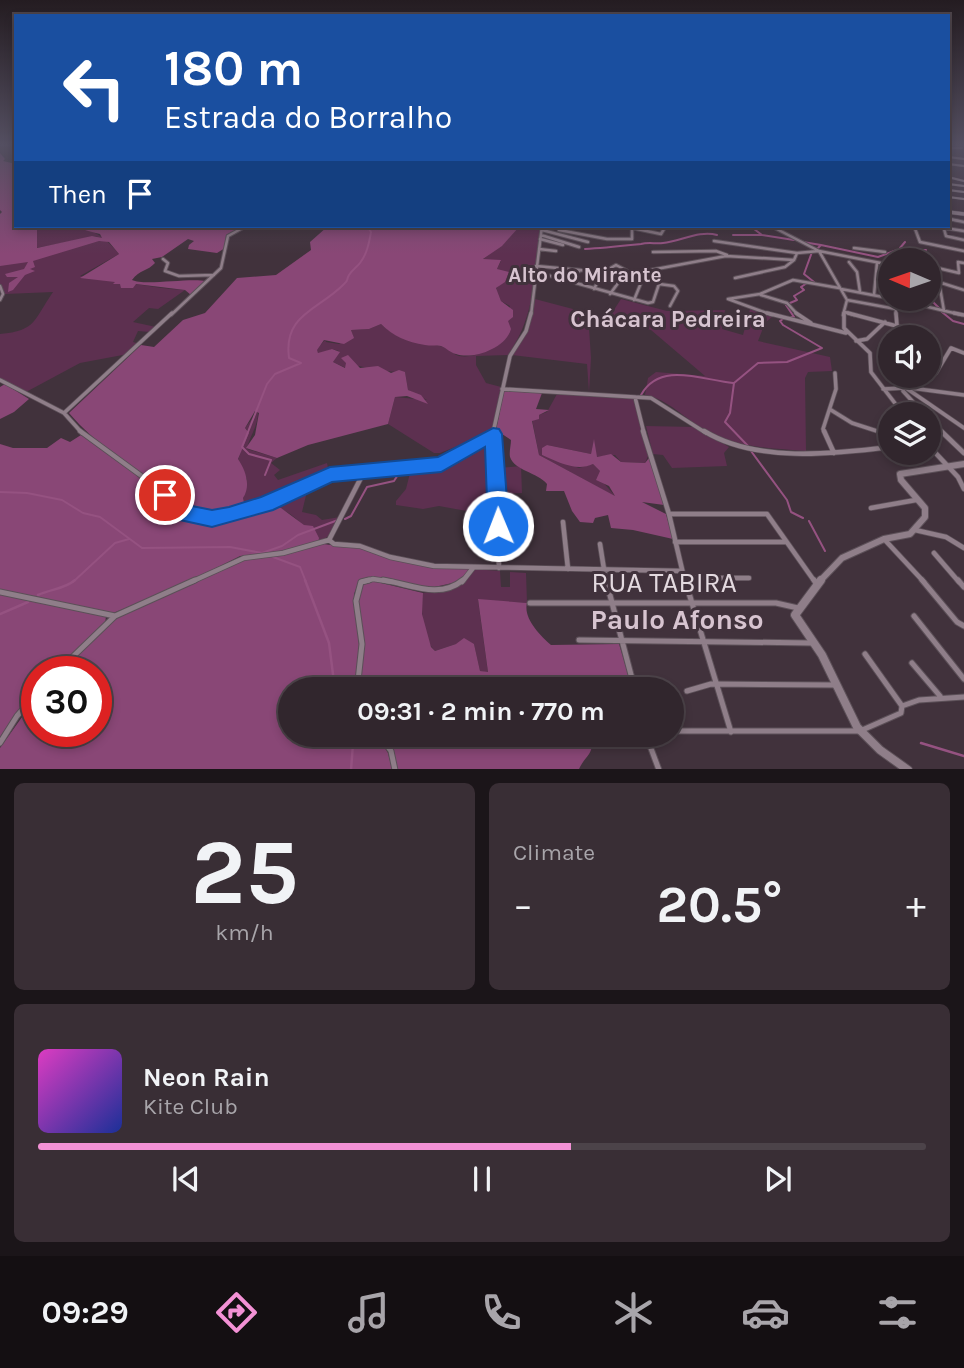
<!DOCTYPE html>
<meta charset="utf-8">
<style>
:root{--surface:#31262d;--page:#392e35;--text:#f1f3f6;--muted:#a8a5aa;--line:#4c4349;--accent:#f391d5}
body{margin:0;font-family:Karla,sans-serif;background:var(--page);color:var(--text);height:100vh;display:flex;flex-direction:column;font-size:26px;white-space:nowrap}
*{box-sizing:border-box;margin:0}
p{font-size:23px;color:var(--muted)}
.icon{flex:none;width:38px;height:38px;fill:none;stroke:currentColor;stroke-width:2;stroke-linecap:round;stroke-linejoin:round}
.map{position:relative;height:769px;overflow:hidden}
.details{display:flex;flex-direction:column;gap:14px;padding:14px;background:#1b1519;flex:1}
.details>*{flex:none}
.hud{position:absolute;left:14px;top:14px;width:936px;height:214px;border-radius:0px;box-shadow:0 4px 10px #0003,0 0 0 2px var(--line);background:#1a4fa0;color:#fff;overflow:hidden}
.needle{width:46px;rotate:272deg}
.buttons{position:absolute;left:878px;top:248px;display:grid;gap:14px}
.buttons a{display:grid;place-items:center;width:63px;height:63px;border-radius:50%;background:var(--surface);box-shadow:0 4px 10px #0003,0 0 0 2px var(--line);font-size:35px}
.speed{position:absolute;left:21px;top:656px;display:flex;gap:14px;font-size:35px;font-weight:700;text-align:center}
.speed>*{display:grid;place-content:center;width:91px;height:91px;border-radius:50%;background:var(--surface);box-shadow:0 4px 10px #0003,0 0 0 2px var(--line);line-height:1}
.speed .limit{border:10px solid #d22;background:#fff;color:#111}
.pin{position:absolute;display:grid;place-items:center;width:60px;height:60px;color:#fff;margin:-30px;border:4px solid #fff;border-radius:50%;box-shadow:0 2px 7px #0007}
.me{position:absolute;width:77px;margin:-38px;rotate:359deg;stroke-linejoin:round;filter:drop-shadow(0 0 5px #0008)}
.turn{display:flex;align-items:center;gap:24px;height:147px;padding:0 35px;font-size:32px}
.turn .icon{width:91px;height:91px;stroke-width:2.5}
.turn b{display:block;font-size:49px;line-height:60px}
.then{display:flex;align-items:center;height:66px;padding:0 35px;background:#0003;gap:14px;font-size:26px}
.big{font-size:52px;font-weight:700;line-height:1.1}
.details .widget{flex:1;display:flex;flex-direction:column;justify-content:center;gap:10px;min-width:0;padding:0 24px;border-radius:10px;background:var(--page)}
.details .dial{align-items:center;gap:0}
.dial b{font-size:91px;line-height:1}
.song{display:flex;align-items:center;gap:21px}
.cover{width:84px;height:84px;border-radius:10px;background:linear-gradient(135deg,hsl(310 70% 55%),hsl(230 70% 35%))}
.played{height:7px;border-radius:4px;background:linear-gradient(90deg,var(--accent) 60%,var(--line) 60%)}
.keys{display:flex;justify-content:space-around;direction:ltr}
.heat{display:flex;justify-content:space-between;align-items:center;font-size:38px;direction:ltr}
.details .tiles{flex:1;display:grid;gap:14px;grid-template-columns:1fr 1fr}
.widget:last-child{grid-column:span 2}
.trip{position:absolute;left:278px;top:677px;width:406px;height:70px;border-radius:35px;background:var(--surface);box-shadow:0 4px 10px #0003,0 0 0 2px var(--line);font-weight:700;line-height:70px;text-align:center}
.menu{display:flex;height:112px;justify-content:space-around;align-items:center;background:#140f12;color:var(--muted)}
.menu .icon{width:49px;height:49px}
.menu .current{color:var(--accent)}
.menu b{font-size:32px;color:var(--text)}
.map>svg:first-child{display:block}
.green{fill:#5d3050}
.forest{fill:#894776}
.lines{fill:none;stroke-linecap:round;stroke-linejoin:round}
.stream-far1{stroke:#955281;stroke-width:2}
.stream{stroke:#955281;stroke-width:2.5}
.minor-far4-casing{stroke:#5c5058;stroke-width:2.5}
.minor-far3-casing{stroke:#5c5058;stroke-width:4.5}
.minor-far2-casing{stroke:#5c5058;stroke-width:5}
.minor-far1-casing{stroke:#5c5058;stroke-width:6}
.minor-casing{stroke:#5c5058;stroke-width:7}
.tertiary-far2-casing{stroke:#5c5058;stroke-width:4.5}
.tertiary-far1-casing{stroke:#5c5058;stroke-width:8}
.tertiary-casing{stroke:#5c5058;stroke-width:10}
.minor-far4{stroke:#8f7e89;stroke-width:2}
.minor-far3{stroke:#8f7e89;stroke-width:2.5}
.minor-far2{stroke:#8f7e89;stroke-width:3.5}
.minor-far1{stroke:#8f7e89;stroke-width:4.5}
.minor{stroke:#8f7e89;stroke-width:5}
.tertiary-far2{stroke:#8f7e89;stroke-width:3.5}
.tertiary-far1{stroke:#8f7e89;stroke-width:6}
.tertiary{stroke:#8f7e89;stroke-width:8}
.route{fill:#1a73e8;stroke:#114b97;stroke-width:2}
.labels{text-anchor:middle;stroke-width:6;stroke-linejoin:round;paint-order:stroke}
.far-neighbourhood-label{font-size:21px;font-weight:bold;fill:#d7c4d0;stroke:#41323c}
.neighbourhood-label{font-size:24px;font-weight:bold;fill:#d7c4d0;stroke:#41323c}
.near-street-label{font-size:28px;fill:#e4dae0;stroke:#41323c}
.near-neighbourhood-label{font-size:28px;font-weight:bold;fill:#d7c4d0;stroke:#41323c}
</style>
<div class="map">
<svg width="964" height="770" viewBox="0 0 964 770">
<rect width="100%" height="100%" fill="#41323c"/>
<!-- green -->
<path class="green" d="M37,226C75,226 94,223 119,254L80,276C115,279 149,288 185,290L158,309L149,308L133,322L156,327L150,332L138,331L133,342L140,344L128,354L80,363L26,392L0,379V334C37,331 34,319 53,292L5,294L0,284V264L98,236L36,248Z
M520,226H541C532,276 538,311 508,355L476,356V365L486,383L501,387L493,430L465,449L460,445L440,453H434L388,424L395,397L427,400L408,390L405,372C387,373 363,367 346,363V368L333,362L339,351L332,349L319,354L316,350L325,340L326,342L339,344L353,336L351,330L369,329L381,324C399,341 417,342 440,346C447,347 452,354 459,356C488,360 508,333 510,306L501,301L496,289L507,274L497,269L501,261L482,260L503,244Z
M535,299L588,313L591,358L589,392L587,364L512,355L525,335Z
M621,299L667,311L725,310L722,329L743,335L750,309L773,316L765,323L758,341L830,357L832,371L808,372L805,378L806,451C771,448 737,448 705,430C685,419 668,399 645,395L648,378L656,372L705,376L651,330L608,319Z
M557,394L633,398L649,454L645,463L621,462L615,455L596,457L594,440L591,454L547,445L542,455L579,468L593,464L600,471L601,480L616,497L539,455L532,419H539V415L547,412Z
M258,411C258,428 250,434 247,449L277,458L271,463L280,470L274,475L278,480L327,463L329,473L302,482L246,510L243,498L247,479L238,460L248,431L245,428Z
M646,426L695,427L729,447L724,453L727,466L672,468L663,455L653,454Z
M489,438L493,439L495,513L483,514L439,506L423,509L396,505V501L406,489L411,469L449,464Z
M521,466L522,493L500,494L499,468Z
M309,483L302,512L316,515L322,520L340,517L330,535L318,543C305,526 291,510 270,505Z
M475,569L500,571L501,587H510V572L526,573L527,603L478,600L488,673L480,671L474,644H456L435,651C421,636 421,611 423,593C444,591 463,589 475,569Z"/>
<!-- forest -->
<path class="forest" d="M0,153L5,159L3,161L16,164V226H37V248L92,236L102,238L100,234C92,232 83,230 75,226H244L226,235L225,248L217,253L188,249L189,245L194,241L188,239L162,257L152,259L155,263C148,271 139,270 132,280C144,286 187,278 206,281L191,295L185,290L136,284L133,288H121L120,284H113L115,282L80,278L119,254L109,242L99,241L33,261L35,267L30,269L35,271L25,275L13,290L8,292L9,283L18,277H7L5,274L24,269L28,262L0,266V214L2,212L0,210Z
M352,226H520L502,246L483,259L501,260L497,269L509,272L505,282L496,288L501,301L513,310V317L508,321L511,329C506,348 473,360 456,354C450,353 447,348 441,346C436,345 430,346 425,345C407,342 393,336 381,324L369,329L351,330L354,338L344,344L324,340L317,350L318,353L332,349L340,352L333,362L345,368L346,363L341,358L348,355L360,368L378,366L391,373L399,370L405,372L408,390L421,395L428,404L407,396L395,397L388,424L308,445L277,458L246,448L255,435L259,413L255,411L245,428L249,433L238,459C246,471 251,486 243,498L246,510C227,515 212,519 193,515C180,512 173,500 163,492C131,465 96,445 69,413L141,345L154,347L183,320L205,313L237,278L276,275L311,250L310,242L327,227L340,230Z
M5,384L29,399L14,412L0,419V387Z
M504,391L542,393L536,409L549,410L539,415V419L532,421L539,455L615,496L609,486L596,480L600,471L593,464C577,472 558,462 542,455V448L547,445L591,454L594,439L597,457L611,454L621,462L645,463L649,458L651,459L664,505L642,502L666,514L673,539L633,530L611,528L608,515L595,518L593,523L580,522L572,511L564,491H546L547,484C537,472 515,471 510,457C509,452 511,445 511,440L496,430Z
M81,435L157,490L184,515L212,520L270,505L281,508L304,525L313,526L319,538L318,543L281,552L240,556L191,581L106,616L105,624L56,672H37V691L14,716L0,737V444L13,448H47L61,438L70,442Z
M324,544C336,546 351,545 362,549C399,561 431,567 470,569L461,581L426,589L375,577L359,581L354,594L359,645L355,689L290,690V735H377L388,753L392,769L0,770V748L37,696V732H96V672H61L114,620L121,616L243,560Z
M373,581L423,593L422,614L431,647L435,651L456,644L464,638L474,644L480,671L488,672L478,599L527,603C523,618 540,635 551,645L619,644L632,687L622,689L614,685L610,690L359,689L364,646L357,597L361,584Z
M382,735H592C594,756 586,754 579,769L396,770L391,748Z"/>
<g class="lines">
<!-- stream-far1 -->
<path class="stream-far1" d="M750,226L762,235L794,240
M733,235H762
M803,242L821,245L818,248
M821,245L878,257L897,250H926
M900,248L905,242
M585,249C604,248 622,246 641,244C648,242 656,244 663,243C681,241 700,230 717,235
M812,252L804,274L814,282
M915,255L919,261
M929,282V287
M929,290L933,302L939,308
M790,303L797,300L794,296L804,290L801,287L807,283
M786,305L794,317H791
M942,312L953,321L964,324
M641,395C660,361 702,380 733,383
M748,446L725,422L730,413L734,383L758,363L787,362L822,348L783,325L780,321L783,319
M751,451L787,500L791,512L803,518
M265,475L271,460L249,454L242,447L267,384L275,374L301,363L289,358C283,314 319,310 344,284C349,280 346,280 349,275C352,270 357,267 360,263C367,254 369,243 371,232L367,226
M0,492L27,493L62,500L83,513L100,517L142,548L230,547L262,553L282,546L298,535L338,520
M345,519L351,516L367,487L394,481L399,473
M809,521L825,551
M273,557L300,567L306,582
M73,582L115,543L129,539"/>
<!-- stream -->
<path class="stream" d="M305,580L329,643L335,690
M38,595C51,589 65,589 75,580
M0,614L28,602
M350,735L353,744L351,770
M921,743L964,756"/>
<!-- minor-far4 casing -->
<g class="minor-far4-casing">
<path id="minor-far4" d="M948,148H962
M948,157L964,159
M948,164L964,166
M948,177L964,181
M948,184L964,186
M948,190L964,192
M948,197L964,199
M948,219L959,221"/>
</g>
<!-- minor-far3 casing -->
<g class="minor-far3-casing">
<path id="minor-far3" d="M950,219L964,222
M771,226L819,251L847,300L843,315
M914,226L920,242L964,251
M933,226L964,231
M944,229L946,236L964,240
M542,230L588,242
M559,230L607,239H632V228L661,234L664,229L661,226
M541,235L579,247
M540,239L563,245
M714,241L797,253
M854,248L885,252
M539,249L556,251
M653,252L716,251L727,255
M163,259L168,263L165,271L179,276L214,275
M849,262L857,272L860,292
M536,266L580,270L571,281
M929,266L959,273L958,262L964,263
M580,270L602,273L616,265L631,273
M536,272L648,303L653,302L659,284L674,286L678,291L670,306
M735,278L785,267L794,260
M929,279L964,290
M934,281L939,268
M939,282L944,311
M0,286L3,294L0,300
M594,289L602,273
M841,289L883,297
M610,294L624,275L726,256L794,260L797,253L819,251L891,265
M761,295L787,303L798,315
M874,295L877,263
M895,299L962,315
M895,299L896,315
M634,300L643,278
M847,300L896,309
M845,312L854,315
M171,315L221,268L228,236L246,226
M531,315L542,226
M772,315L728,299L760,294L793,280L839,288"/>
</g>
<!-- minor-far2 casing -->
<g class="minor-far2-casing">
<path id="minor-far2" d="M767,313L846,333
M796,313L811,323
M844,313V328L870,353L871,372L904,415
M848,313L915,331
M896,313L897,326
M954,313L964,315
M856,341L867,339L885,322
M0,380L64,413L82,433
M906,388L936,373L951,348L964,353
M911,388L964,395
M502,389L651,398L706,433
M883,389L906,388L964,428
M903,391L925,415
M635,397L644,433
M831,410L852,423L883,433
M64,413L172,313
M929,419L943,433
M493,433L510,356L526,331L531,313
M825,433L823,429L836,389L835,373"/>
</g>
<!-- minor-far1 casing -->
<g class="minor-far1-casing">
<path id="minor-far1" d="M80,431L158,488L180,511L207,518L229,516L259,507L330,474L441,464L493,434
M494,431L499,568
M643,431L669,514L685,582
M704,431C756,463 833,454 891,447
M824,431L834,453
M880,431L891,437
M941,431L964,453
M929,446L958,477L964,489
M871,508L916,500
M669,514H767L815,582
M563,522L568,569
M915,530L946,537L964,548
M884,539L924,582
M329,540L334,544L360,546L390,557L434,566L682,571
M675,542H785
M600,544L606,582
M934,553L959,582
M191,582L244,558L283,553L329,540L365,470
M362,582L373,579L393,582
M462,582L473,568
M690,582L694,578H749"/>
</g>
<!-- minor casing -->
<g class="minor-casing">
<path id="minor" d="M383,580C410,584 439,600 463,580
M606,580L635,690
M685,580L731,732
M814,580L817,584
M922,580L957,622L964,626
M958,580L964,587
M688,584L692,580
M0,592L115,616
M530,603H776L798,608
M914,616L964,679
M579,640L811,643
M865,654L902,706
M912,663L940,696
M57,672L115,616L195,580
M357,690L362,644L356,601L361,582L369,580
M687,691L711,684L834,685
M672,731H860L901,713L902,706L919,700L964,697
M379,735L391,751L395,770
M646,735L659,770
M0,743L17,716L37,693"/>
</g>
<!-- tertiary-far2 casing -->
<g class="tertiary-far2-casing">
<path id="tertiary-far2" d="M948,212L964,214"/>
</g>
<!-- tertiary-far1 casing -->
<g class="tertiary-far1-casing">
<path id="tertiary-far1" d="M819,582L842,558L884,539L910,534L925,517V508L901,480L900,474L964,464"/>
</g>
<!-- tertiary casing -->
<g class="tertiary-casing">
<path id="tertiary" d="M821,580L795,615L822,655L857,727L880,750L908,770"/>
</g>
<!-- minor-far4 -->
<use href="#minor-far4" class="minor-far4"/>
<!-- minor-far3 -->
<use href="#minor-far3" class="minor-far3"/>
<!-- minor-far2 -->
<use href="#minor-far2" class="minor-far2"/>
<!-- minor-far1 -->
<use href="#minor-far1" class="minor-far1"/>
<!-- minor -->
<use href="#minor" class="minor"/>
<!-- tertiary-far2 -->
<use href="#tertiary-far2" class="tertiary-far2"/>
<!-- tertiary-far1 -->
<use href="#tertiary-far1" class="tertiary-far1"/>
<!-- tertiary -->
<use href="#tertiary" class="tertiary"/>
</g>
<!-- sky -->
<linearGradient id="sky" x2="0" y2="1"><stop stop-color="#241c21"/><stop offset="0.57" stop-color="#544f61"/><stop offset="1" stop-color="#544f61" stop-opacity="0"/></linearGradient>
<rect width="964" height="254" fill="url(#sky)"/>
<!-- route -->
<path class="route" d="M493,428L499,429L502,434L509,526L506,532L498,535L491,532L488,526L485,447L441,472L332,482L273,510L212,527L180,520L156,495L158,489L165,487L172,489L192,506L212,510L229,507L261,497L330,467L438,457Z"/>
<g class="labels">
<!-- far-neighbourhood labels -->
<g class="far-neighbourhood-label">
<text x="585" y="282">Alto do Mirante</text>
</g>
<!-- neighbourhood labels -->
<g class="neighbourhood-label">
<text x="668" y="327">Chácara Pedreira</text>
</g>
<!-- near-street labels -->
<g class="near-street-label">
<text x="664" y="592">RUA TABIRA</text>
</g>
<!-- near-neighbourhood labels -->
<g class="near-neighbourhood-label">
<text x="677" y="629">Paulo Afonso</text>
</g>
</g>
</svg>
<div class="buttons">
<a><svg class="needle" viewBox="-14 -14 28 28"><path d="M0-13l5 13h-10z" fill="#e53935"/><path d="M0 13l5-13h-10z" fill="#a8a5aa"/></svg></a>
<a><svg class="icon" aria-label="sound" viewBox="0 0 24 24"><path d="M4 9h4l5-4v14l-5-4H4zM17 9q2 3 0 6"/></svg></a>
<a><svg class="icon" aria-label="layers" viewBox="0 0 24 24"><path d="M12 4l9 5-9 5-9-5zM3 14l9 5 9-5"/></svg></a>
</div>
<div class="speed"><div class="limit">30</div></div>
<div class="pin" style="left:165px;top:495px;background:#d93025"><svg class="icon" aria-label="arrive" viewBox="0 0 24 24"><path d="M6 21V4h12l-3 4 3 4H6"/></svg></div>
<svg class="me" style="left:498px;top:526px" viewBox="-20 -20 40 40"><circle r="17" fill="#1a73e8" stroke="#fff" stroke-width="3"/><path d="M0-11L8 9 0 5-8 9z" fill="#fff"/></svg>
<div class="trip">09:31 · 2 min · 770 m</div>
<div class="hud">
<div class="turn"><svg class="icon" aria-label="left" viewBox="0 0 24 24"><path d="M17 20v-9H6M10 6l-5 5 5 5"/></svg><div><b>180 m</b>Estrada do Borralho</div></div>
<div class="then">Then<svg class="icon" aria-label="arrive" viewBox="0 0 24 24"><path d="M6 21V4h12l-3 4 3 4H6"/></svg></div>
</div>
</div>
<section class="details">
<div class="tiles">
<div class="widget dial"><b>25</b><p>km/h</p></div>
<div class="widget"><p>Climate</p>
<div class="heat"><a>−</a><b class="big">20.5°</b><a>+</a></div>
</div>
<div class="widget">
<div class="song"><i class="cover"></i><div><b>Neon Rain</b><p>Kite Club</p></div></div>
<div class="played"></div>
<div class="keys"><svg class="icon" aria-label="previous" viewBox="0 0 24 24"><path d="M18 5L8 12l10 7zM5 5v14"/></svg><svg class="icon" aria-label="pause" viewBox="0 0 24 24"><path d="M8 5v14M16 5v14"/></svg><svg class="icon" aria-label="next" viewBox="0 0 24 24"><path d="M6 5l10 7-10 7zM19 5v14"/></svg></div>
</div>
</div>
</section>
<nav class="menu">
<b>09:29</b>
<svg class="icon current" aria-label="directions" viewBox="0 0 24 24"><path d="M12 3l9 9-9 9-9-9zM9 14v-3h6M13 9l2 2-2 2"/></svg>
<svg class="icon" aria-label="music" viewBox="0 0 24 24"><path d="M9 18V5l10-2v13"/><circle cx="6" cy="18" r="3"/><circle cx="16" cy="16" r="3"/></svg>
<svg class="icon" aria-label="phone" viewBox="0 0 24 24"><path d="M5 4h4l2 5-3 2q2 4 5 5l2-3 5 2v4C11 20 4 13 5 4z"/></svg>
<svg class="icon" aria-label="climate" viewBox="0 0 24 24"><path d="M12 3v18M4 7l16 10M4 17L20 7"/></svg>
<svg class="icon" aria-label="car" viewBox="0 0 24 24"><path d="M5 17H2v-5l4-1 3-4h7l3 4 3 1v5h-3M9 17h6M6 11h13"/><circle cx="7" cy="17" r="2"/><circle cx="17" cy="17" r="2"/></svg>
<svg class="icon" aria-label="filters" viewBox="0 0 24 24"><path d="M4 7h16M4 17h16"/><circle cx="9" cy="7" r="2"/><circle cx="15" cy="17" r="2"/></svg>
</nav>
